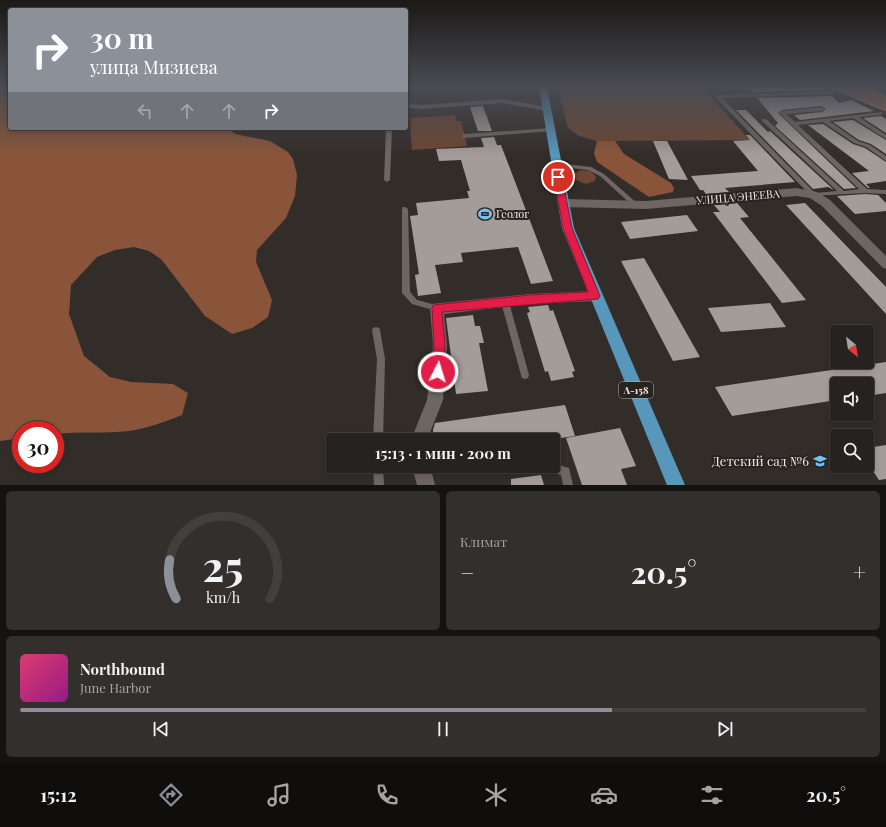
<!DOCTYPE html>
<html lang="ru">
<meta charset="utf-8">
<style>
:root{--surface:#26221f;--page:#322f2c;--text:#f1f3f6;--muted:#a4a4a4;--line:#423f3d;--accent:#8c9099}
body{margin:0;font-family:"Playfair Display",serif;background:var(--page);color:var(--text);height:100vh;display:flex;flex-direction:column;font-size:15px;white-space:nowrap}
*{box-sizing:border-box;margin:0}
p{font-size:13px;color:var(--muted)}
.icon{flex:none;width:22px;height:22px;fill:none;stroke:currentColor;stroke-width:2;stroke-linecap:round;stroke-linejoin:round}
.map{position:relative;height:485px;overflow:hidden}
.drawer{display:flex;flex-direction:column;gap:6px;padding:6px;background:#151311;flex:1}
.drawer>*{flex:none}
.guide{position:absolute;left:8px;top:8px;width:400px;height:122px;border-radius:4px;box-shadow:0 2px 6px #0003,0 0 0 1px var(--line);background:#8c9099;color:#fff;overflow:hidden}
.needle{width:26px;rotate:150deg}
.fabs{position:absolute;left:830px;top:325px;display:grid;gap:8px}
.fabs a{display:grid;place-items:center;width:44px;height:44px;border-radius:4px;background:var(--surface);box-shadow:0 2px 6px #0003,0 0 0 1px var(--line);font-size:20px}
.speed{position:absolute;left:12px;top:421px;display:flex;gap:8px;font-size:20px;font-weight:700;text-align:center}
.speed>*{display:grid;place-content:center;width:52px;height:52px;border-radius:50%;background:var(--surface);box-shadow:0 2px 6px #0003,0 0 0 1px var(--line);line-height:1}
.speed .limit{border:6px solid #d22;background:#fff;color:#111}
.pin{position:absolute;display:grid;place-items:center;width:34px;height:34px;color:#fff;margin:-17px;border:2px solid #fff;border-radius:50%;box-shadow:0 1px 4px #0007}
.me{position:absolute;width:44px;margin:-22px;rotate:5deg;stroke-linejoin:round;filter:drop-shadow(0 0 3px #0008)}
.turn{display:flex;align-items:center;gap:14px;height:84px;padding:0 16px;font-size:18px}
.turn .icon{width:52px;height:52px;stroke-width:2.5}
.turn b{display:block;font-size:28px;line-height:34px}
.lanes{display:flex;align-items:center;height:38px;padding:0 16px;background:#0003;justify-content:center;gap:20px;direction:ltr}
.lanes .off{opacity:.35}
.big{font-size:30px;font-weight:700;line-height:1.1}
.drawer .card{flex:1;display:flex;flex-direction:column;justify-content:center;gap:6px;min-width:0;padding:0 14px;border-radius:6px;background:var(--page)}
.drawer .dial{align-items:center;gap:0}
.dial svg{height:104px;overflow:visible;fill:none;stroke:var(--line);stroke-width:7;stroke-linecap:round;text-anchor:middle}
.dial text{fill:var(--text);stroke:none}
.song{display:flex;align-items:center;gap:12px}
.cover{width:48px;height:48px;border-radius:6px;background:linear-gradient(135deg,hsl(340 70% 55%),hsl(310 70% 35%))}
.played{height:4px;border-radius:2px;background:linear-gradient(90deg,var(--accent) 70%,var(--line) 70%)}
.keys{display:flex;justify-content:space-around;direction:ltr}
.heat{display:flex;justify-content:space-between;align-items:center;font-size:22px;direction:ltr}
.drawer .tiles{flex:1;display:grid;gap:6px;grid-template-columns:1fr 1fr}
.card:last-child{grid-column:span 2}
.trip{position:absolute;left:326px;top:433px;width:234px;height:40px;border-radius:4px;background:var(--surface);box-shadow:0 2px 6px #0003,0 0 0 1px var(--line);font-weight:700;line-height:40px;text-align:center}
.tabs{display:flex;height:64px;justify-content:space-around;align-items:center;background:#0f0e0c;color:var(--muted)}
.tabs .icon{width:28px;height:28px}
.tabs .on{color:var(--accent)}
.tabs b{font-size:18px;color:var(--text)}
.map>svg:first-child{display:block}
.green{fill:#6d4532}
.forest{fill:#89543a}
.water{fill:#9d674d;stroke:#b58e7c}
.building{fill:#a49c98}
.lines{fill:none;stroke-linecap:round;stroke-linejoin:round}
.lane{fill:#6d6662;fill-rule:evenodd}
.street{fill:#6d6662;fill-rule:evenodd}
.primary{fill:#5697bb;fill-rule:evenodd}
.route{fill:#e11d48;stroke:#92132f}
.labels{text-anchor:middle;stroke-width:4;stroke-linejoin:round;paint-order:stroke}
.shield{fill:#292320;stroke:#b3aeac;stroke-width:1}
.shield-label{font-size:10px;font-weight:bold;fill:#eeeae8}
.street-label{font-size:11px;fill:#eeeae8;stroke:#292320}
.poi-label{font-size:11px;fill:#eeeae8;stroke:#292320;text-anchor:start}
.near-poi-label{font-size:13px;fill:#eeeae8;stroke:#292320;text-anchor:end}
</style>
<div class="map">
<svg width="886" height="485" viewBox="0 0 886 485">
<rect width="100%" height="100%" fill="#332d29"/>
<!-- green -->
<path class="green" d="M558,87H702L750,140L597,141L579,136L568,128Z
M455,115L456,121H461L467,146L412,150L410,118Z
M581,170L590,171L596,176L595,181L586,184L576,180L574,174Z"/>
<!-- forest -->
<path class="forest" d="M0,87H10V128H228L235,134L270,141L288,152L293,159L297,175L295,196L286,218L257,250L256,262L272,300L268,317L252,328L232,334L205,316L161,259L149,251L134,247L115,250L97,257L71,285L69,314L84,356L110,377L131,382L173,384L188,393L182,415C165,422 148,428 129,431C105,434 80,431 55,434V430H21V438L0,441Z
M597,141H615L624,154L671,183L674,188L673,192L649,197L597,162L594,153Z"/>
<!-- water -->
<path class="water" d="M828,87H867L886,96V111Z"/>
<!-- building -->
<path class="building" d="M748,87H823L826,90L752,92Z
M832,96L839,103L851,100L874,111L800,120L794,115L822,112L826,109L822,106L782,110L778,113L856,188L844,189L775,126L778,123L757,98Z
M483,106L492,131H478L470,107Z
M736,110H746L768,132L770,131L834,190L828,187L813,189Z
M881,116L886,119V133L863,118Z
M853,120L886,140V154L871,144L859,140L833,122Z
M823,124L853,144L865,148L886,162V181L866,184L870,188H868L852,173L869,171L808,125Z
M746,135H750L795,182L725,188L729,192L706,194L703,190H700L691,176L758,171L733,141L750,140Z
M494,137L497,145H501L553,281L531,284L518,247L461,253L463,262L435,265L441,293L418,296L415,275L419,274L410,216L418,215L416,203L469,198L467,191H470L461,160L439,161L436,149L484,147L481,138Z
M653,141H667L688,180L669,179Z
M865,194L878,195L886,203V211L855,214L837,196Z
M737,203L749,217L740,218L806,300L782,303L713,212H720L714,205Z
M805,203L886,287V314L786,205Z
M687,215L698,231L630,239L621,222Z
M644,258L700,357L673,361L621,261Z
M770,303L786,327L721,332L708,308Z
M548,305L550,311L553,310L575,371L572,372L574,377L551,381L548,371L545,372L527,313L530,312L528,307Z
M473,315L475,326H480L484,343H479L488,391L456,394L446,318Z
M886,362V393L867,396V384H837V400L732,416L715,387Z
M565,405L575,436L546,440H434L433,430L435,423Z
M620,428L636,466L621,469L627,485H582L566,438Z
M886,445V479L879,480L867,462V448Z
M541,475L544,485H511V479Z"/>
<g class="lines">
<!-- lane -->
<path class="lane" d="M832,91L834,92V94L722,98L815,193L837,191L762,121V119H766L844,191L859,189L779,113L782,111L822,107L825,109L822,111L786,114L795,122L882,112L883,113L880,115L859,117L886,135V139L853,118L829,121L858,141L870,145L886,156V161L866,147L854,143L823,122L798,125L867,189L886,190V194L865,193L811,196L715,97L718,95Z
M503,99L547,107L550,109L547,111L503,103L422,109L406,108V104L422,105Z
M386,128H392L390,180L387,182L384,180Z
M550,128L552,129V131L464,138L461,136L464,134Z
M556,163L591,167L604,174L639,205L638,207H634L600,176L588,170L554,166V164Z
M403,207H405L408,209L410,292L417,300L440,306L441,308L440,310L437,311L412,304L402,293V209Z
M505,299L508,300L509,302L529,375L528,378L525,379L522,378L521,375L501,302L502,300Z
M376,327L379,328L380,330L385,359L383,440H373L377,359L372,330L373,328Z
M553,463L569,468L573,485H563L561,475L545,470L544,466H553Z
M373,466H383L384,485H374Z"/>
<!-- street -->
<path class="street" d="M796,188L817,192L830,200L886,256V269L882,267L822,206L810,198L796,196L646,209L563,207L557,203L563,199L646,201Z
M595,291L600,292L602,296L600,300L595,301L530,304L444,314L447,345L443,400L427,440H411L427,400L433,345L430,308L432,304L530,294Z
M412,466H430L435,485H417Z"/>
<!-- primary -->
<path class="primary" d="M539,87H547L574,228L685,485H667L562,228Z"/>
</g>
<!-- sky -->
<linearGradient id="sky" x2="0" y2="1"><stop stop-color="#1c1917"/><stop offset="0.56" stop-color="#4a4c54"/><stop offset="1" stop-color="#4a4c54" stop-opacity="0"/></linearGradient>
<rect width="886" height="155" fill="url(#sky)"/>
<!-- route -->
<path class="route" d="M555,175H558L562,177L572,228L600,296L598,299L442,312L445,345L443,372L442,376L438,378L434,376L432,372L434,345L432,308L433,305L530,295L588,292L563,228L554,177Z"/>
<!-- icons -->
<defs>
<g id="stadium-bare" transform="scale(1.08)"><path d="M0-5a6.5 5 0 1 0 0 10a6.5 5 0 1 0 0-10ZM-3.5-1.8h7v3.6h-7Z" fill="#70c2f4" stroke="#292320" stroke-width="2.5" paint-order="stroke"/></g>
<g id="school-bare" transform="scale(1.08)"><path d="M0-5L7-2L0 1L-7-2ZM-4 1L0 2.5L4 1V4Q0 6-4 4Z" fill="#70c2f4" stroke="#292320" stroke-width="2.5" paint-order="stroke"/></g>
</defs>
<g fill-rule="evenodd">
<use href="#stadium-bare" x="485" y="214"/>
<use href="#school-bare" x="820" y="461"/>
</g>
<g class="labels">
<!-- shield labels -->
<rect class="shield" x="619" y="382" width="34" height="16" rx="3"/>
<g class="shield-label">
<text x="636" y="394">А-158</text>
</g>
<!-- street labels -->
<g class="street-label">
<text transform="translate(738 197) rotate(-5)" y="4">УЛИЦА ЭНЕЕВА</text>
</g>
<!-- poi labels -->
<g class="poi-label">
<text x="496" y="218">Геолог</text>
</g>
<!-- near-poi labels -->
<g class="near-poi-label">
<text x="809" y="466">Детский сад №6</text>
</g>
</g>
</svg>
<div class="fabs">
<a><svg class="needle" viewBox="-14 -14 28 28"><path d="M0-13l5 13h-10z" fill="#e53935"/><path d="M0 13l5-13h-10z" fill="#a4a4a4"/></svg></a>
<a><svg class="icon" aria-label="sound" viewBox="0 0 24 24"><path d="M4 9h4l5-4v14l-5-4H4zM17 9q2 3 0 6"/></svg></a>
<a><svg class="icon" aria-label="search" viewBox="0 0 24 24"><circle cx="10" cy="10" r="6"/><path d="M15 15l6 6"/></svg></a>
</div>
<div class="speed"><div class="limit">30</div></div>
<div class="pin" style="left:558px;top:177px;background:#d93025"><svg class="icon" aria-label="arrive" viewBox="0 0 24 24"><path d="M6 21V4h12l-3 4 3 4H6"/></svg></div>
<svg class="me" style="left:438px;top:372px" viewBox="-20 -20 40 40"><circle r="17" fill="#e11d48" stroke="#fff" stroke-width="3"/><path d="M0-11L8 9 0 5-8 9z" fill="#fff"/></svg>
<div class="trip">15:13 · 1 мин · 200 m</div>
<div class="guide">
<div class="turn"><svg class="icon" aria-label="right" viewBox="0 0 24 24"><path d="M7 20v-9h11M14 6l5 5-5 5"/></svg><div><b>30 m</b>улица Мизиева</div></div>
<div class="lanes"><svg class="icon off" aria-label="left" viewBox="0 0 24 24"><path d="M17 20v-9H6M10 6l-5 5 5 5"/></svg><svg class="icon off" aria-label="ahead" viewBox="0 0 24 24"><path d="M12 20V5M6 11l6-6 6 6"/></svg><svg class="icon off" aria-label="ahead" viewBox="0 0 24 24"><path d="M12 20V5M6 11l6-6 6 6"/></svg><svg class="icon" aria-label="right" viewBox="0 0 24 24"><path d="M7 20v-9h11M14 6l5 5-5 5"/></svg></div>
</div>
</div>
<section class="drawer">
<div class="tiles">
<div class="card dial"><svg viewBox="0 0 100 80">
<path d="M14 69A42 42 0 1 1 86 69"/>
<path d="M14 69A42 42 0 0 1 9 39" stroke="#8c9099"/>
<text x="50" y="56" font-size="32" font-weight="700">25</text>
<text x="50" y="72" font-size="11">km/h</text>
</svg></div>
<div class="card"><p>Климат</p>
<div class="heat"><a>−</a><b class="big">20.5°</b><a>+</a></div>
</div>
<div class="card">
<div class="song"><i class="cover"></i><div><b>Northbound</b><p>June Harbor</p></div></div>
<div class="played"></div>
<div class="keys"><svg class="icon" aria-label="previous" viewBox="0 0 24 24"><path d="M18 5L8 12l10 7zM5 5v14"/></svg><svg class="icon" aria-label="pause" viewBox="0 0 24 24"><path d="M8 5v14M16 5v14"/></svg><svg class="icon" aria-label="next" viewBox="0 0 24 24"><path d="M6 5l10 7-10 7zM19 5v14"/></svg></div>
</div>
</div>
</section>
<nav class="tabs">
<b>15:12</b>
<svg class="icon on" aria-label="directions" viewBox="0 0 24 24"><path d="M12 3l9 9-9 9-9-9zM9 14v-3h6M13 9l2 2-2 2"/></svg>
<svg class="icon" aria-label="music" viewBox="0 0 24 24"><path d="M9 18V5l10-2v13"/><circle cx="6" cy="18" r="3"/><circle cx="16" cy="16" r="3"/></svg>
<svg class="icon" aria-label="phone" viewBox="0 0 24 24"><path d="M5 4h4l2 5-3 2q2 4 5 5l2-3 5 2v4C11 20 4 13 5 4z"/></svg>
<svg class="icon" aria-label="climate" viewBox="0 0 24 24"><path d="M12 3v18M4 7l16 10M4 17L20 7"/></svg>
<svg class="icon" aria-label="car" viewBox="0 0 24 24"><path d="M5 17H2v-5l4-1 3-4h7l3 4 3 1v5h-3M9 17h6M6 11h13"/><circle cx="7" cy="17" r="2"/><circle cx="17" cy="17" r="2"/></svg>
<svg class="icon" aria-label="filters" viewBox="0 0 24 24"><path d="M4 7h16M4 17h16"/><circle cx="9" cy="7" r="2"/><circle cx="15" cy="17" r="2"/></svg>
<b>20.5°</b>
</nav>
